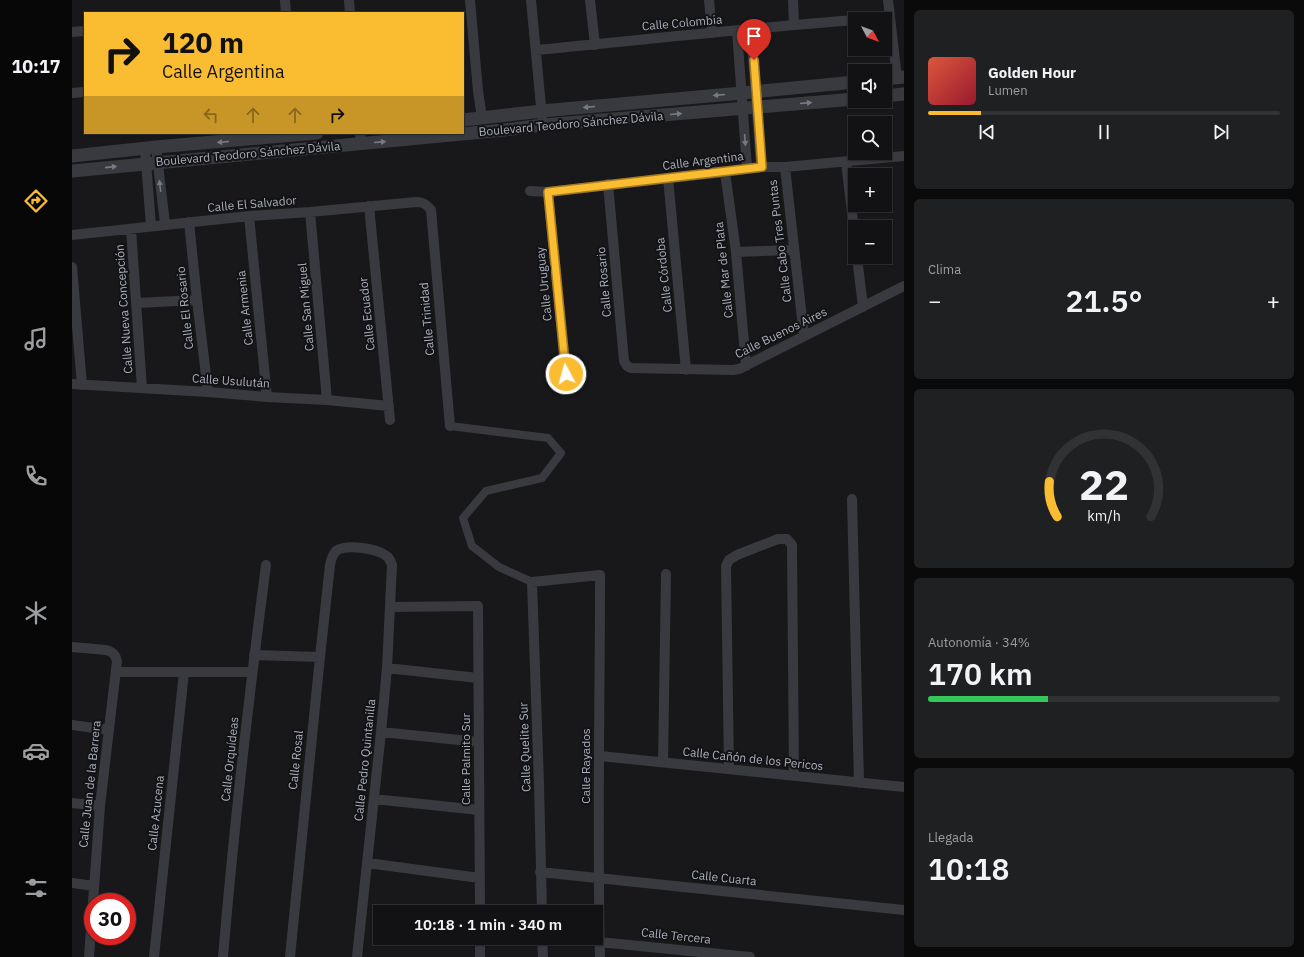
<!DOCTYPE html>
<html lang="es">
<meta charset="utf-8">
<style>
:root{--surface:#121214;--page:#1f2022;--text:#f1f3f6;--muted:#9c9ea0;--line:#313234;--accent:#fabc31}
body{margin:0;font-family:"IBM Plex Sans",sans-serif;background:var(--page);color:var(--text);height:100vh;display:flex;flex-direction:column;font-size:15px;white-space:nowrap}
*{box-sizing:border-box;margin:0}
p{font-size:13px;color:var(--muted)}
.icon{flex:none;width:22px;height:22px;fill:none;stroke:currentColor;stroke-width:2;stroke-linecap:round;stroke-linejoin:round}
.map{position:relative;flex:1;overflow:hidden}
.side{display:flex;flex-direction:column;gap:10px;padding:10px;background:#0a0a0b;width:400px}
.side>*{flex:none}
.top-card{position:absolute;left:12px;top:12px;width:380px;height:122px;border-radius:0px;box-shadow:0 1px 3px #0004,0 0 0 1px var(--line);background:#fabc31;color:#111;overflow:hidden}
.needle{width:26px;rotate:131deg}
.fabs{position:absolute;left:776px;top:12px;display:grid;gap:8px}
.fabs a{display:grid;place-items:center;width:44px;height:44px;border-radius:0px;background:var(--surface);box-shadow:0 1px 3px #0004,0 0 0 1px var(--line);font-size:20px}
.speed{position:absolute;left:12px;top:893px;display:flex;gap:8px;font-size:20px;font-weight:700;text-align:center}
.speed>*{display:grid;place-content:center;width:52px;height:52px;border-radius:50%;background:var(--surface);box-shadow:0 1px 3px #0004,0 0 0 1px var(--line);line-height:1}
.speed .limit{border:6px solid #d22;background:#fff;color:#111}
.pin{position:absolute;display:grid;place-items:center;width:34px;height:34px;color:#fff;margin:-41px -17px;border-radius:50% 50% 50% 0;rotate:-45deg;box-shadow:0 0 4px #0007}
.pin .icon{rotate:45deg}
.me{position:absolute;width:44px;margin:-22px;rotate:354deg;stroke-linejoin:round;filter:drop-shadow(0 0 3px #0008)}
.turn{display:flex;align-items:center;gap:14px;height:84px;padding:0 12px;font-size:18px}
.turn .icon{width:52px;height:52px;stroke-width:2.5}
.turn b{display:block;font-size:28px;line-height:34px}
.lanes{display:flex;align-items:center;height:38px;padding:0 12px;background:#0003;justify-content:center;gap:20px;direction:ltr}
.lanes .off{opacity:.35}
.big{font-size:30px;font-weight:600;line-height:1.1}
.side .widget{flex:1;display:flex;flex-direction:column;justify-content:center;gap:6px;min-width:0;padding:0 14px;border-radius:6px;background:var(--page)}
.side .dial{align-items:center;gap:0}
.dial svg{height:104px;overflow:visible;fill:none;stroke:var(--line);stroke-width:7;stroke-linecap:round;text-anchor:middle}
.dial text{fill:var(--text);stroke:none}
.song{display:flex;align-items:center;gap:12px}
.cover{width:48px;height:48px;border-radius:6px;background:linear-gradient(135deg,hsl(10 70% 55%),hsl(350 70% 35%))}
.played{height:4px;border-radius:2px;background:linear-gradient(90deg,var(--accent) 15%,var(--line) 15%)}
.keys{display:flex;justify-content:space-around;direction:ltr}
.heat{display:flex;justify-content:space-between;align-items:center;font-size:22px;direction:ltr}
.charge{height:6px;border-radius:3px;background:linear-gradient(90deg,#34c759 34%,var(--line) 0)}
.trip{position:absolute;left:301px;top:905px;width:230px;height:40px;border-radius:0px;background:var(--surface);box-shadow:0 1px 3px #0004,0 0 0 1px var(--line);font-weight:600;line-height:40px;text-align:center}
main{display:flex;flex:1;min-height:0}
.dock{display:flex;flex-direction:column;width:72px;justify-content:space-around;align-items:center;background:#070708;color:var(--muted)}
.dock .icon{width:28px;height:28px}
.dock .on{color:var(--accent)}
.dock b{font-size:18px;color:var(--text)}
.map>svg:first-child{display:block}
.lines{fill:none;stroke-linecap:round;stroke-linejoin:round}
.pedestrian{stroke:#393a40;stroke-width:8}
.minor{stroke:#393a40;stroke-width:10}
.tertiary{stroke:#393a40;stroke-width:13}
.oneway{fill:#777a84}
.route-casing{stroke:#a27a20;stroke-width:10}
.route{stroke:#fabc31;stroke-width:7}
.labels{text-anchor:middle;stroke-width:4;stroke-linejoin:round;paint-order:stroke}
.street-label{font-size:12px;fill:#aaafbb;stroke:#131316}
</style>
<main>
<nav class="dock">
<b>10:17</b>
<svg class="icon on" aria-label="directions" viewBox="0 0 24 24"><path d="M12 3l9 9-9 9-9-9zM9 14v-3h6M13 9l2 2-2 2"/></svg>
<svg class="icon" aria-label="music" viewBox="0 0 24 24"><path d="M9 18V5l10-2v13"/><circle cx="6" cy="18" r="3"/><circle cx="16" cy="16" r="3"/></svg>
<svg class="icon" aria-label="phone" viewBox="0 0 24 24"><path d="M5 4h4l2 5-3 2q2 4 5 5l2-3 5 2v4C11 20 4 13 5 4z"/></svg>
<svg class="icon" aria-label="climate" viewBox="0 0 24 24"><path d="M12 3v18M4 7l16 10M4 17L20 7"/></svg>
<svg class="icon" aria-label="car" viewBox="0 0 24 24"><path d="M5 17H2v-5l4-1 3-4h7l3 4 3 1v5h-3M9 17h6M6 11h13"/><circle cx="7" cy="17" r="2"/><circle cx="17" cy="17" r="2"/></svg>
<svg class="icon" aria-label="filters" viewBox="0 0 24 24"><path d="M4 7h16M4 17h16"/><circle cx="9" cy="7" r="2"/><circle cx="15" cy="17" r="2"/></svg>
</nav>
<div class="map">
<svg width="832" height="957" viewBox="0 0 832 957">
<rect width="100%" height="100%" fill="#18181b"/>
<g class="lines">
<!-- pedestrian -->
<path class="pedestrian" d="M378,426L476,438L489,453L470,478L414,491L391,518L400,546L427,567L460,582"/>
<!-- minor -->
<path class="minor" d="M213,0L214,13
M277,0L278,13
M398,0L406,91L410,118
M459,0L470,117
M518,0L523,45
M637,0L640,33
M721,0L722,25
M816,0L825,78
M795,19L817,17
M679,29L689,167
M665,31L675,168
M0,32L13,31
M464,50C570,40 676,28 783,20
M0,93L13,92
M288,133L289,144
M84,147L93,224
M73,149L79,226
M774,162L783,238
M713,167L732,336
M653,172L664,252L674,366
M596,178L614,370
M536,184L552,361L555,366L559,368L661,370L667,369L832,286
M458,191L476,192L653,172L689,167H713L832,156
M476,192L494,374
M297,206L318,420
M238,212L255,400
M177,216L195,397
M117,222L125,300L136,392
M59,229L70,388
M0,235L177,216L238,212L344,202C351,202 354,204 359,210L378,426
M664,252L722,250
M785,257L791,307
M0,267L10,385
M65,303L125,300
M0,384L136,392L195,397L255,400L317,406
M780,499L787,783
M318,607L406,606L408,912
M0,647L34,650C41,652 43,654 45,661L28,806L17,957
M182,655L248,657
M315,668L406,678
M44,672H180
M0,725L36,730
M309,732L407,742
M528,756L832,787
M591,762L594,574
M657,769L654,566L657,560L665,555L706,539H715L720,545L722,776
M302,799L407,810
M0,803L28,806
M295,863L408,878
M468,872L832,910
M0,883L22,886
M470,912L467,784L460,582L528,575C528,703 525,830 528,957
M408,938V957
M470,938L471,957
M527,942L678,957
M82,957L112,672
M151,957C162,826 177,695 194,565
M218,957L248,657L258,565C259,560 260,555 264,551C274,544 303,548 313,555C317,557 318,560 320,565L315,668L309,732L285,957"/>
<!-- tertiary -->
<path class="tertiary" d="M813,79L832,77
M813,96L832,94
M391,120L470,111L670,93L783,82
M0,156L84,147L245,133
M0,171L432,130L471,125L783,99"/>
</g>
<!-- one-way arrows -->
<defs><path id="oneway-solid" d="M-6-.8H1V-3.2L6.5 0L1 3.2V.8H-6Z"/></defs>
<g class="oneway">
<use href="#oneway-solid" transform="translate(647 95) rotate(175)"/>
<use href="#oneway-solid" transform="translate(734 103) rotate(-5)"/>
<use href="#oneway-solid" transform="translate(517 107) rotate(175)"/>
<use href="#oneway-solid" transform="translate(604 114) rotate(-5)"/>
<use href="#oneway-solid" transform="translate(673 140) rotate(86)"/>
<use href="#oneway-solid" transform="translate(151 142) rotate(175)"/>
<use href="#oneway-solid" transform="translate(308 142) rotate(-5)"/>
<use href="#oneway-solid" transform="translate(39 167) rotate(-6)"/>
<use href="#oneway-solid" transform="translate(88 186) rotate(-97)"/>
</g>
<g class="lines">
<!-- route casing -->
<g class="route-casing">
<path id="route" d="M494,374L476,192L690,167L682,60"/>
</g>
<!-- route -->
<use href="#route" class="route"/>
</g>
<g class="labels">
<!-- street labels -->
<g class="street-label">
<text transform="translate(610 23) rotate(-5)" y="4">Calle Colombia</text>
<text transform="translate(499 124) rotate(-5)" y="4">Boulevard Teodoro Sánchez Dávila</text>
<text transform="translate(176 154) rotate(-5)" y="4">Boulevard Teodoro Sánchez Dávila</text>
<text transform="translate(631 161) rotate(-7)" y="4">Calle Argentina</text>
<text transform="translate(180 204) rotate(-5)" y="4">Calle El Salvador</text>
<text transform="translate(708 241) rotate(-97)" y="4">Calle Cabo Tres Puntas</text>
<text transform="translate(652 270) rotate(-96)" y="4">Calle Mar de Plata</text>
<text transform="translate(592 275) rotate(-96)" y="4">Calle Córdoba</text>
<text transform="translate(532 282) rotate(-95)" y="4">Calle Rosario</text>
<text transform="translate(472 284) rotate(-96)" y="4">Calle Uruguay</text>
<text transform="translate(234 307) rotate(-95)" y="4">Calle San Miguel</text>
<text transform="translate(113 308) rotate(-96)" y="4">Calle El Rosario</text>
<text transform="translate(173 308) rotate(-96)" y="4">Calle Armenia</text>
<text transform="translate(52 309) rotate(-94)" y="4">Calle Nueva Concepción</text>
<text transform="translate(295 314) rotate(-96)" y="4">Calle Ecuador</text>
<text transform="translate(355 319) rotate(-95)" y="4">Calle Trinidad</text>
<text transform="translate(709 333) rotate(-26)" y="4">Calle Buenos Aires</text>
<text transform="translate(159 381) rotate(4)" y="4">Calle Usulután</text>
<text transform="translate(453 747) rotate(-92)" y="4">Calle Quelite Sur</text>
<text transform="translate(158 759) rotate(-84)" y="4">Calle Orquídeas</text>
<text transform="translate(394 759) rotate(-90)" y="4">Calle Palmito Sur</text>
<text transform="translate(681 759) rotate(6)" y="4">Calle Cañón de los Pericos</text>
<text transform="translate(224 760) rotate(-84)" y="4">Calle Rosal</text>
<text transform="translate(293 760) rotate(-84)" y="4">Calle Pedro Quintanilla</text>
<text transform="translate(514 766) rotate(-90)" y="4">Calle Rayados</text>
<text transform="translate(18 784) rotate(-84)" y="4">Calle Juan de la Barrera</text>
<text transform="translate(84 813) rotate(-84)" y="4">Calle Azucena</text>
<text transform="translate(652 878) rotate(6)" y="4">Calle Cuarta</text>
<text transform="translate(604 936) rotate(6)" y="4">Calle Tercera</text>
</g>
</g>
</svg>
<div class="fabs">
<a><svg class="needle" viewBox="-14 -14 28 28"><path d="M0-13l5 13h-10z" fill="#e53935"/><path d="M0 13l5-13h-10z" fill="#9c9ea0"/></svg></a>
<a><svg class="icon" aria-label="sound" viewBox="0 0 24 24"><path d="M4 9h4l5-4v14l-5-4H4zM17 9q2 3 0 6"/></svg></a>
<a><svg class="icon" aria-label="search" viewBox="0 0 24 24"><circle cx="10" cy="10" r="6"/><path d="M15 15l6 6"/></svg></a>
<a>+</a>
<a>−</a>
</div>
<div class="speed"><div class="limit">30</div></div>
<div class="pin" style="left:682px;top:60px;background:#d93025"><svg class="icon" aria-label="arrive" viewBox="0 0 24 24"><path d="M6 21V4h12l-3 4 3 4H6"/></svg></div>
<svg class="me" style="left:494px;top:374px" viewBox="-20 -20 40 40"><circle r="17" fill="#fabc31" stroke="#fff" stroke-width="3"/><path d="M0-11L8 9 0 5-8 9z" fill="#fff"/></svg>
<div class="trip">10:18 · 1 min · 340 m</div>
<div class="top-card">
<div class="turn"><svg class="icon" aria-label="right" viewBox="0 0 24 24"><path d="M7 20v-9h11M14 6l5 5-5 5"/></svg><div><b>120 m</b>Calle Argentina</div></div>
<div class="lanes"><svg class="icon off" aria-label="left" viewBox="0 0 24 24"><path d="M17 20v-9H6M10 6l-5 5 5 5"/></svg><svg class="icon off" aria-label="ahead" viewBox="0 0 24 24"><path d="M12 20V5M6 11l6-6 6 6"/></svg><svg class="icon off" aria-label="ahead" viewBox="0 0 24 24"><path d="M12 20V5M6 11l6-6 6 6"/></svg><svg class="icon" aria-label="right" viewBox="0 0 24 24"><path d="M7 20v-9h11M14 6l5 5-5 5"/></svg></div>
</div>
</div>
<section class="side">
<div class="widget">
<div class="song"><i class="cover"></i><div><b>Golden Hour</b><p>Lumen</p></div></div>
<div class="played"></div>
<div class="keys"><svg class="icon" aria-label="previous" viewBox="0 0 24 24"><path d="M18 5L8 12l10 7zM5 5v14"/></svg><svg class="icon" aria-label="pause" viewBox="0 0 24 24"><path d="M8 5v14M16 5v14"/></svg><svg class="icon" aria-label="next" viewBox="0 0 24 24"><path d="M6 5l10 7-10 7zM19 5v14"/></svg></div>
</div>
<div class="widget"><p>Clima</p>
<div class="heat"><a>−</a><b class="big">21.5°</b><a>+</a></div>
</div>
<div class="widget dial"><svg viewBox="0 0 100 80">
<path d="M14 69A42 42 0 1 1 86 69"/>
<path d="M14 69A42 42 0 0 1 8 42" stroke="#fabc31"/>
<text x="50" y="56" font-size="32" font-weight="700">22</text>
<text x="50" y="72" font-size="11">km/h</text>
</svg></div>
<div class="widget"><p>Autonomía · 34%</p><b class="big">170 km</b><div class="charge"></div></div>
<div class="widget"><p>Llegada</p><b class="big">10:18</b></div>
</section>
</main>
